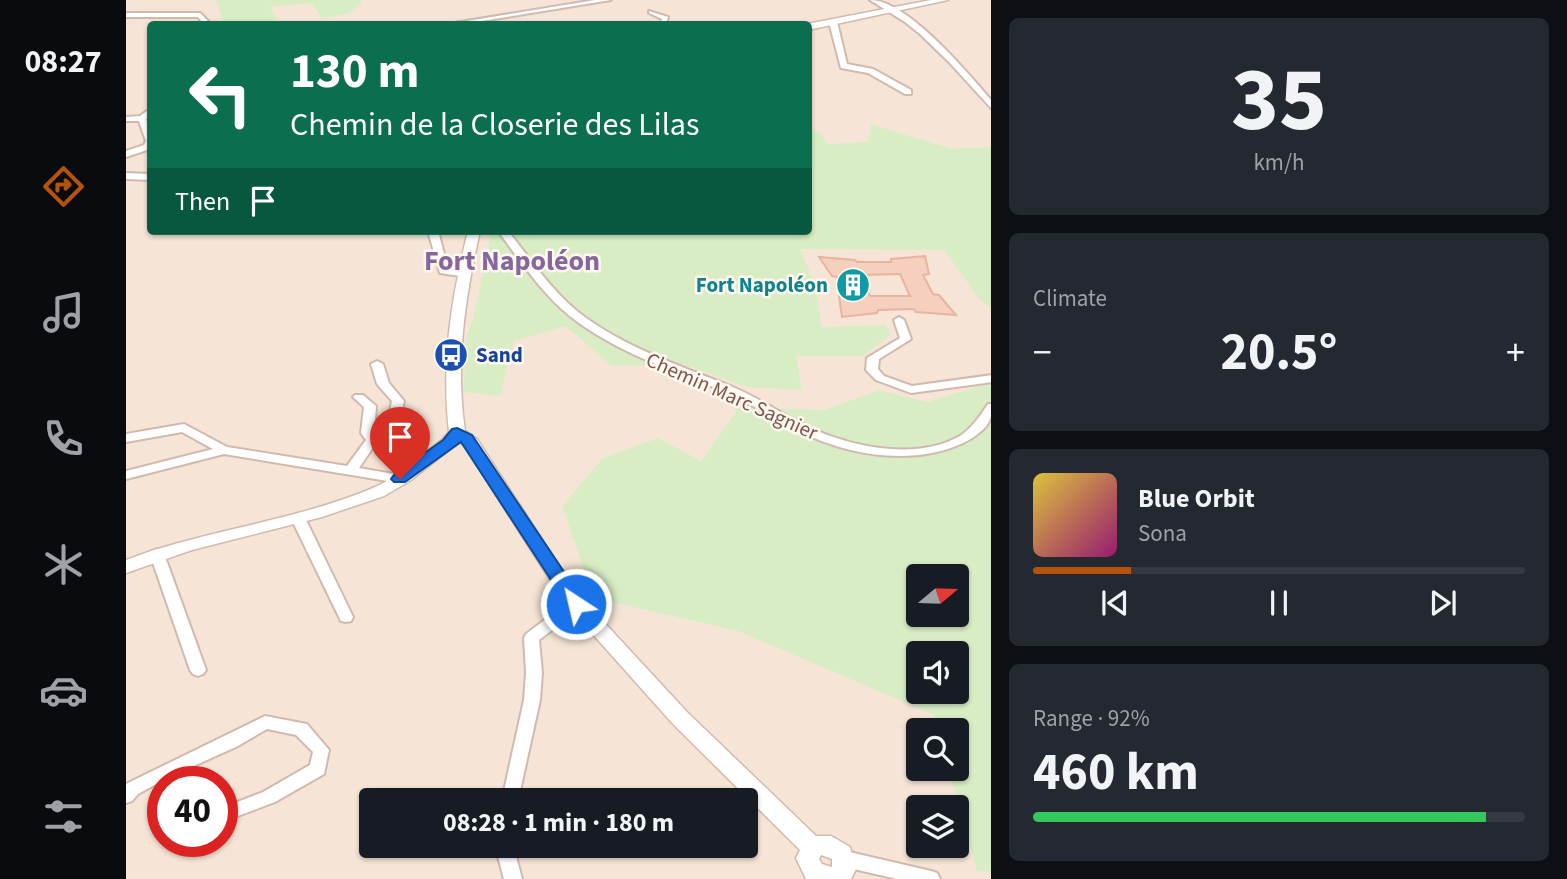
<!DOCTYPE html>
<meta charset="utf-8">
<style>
:root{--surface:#171b24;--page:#242831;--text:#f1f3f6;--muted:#9ea1a6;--line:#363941;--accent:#b45309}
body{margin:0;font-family:"Source Sans 3",sans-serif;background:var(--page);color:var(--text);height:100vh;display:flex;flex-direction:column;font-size:26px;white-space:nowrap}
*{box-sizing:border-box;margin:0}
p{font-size:23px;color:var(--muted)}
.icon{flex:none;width:38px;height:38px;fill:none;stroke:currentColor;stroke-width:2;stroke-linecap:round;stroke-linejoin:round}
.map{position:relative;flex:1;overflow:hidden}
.details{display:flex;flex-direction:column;gap:18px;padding:18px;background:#0d0f14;width:576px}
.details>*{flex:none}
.guide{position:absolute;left:21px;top:21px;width:665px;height:214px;border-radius:7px;box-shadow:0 2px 5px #0004;background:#0b6e4f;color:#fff;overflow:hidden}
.needle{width:46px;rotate:71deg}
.buttons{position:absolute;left:780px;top:564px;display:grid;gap:14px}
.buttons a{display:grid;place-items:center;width:63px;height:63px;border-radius:7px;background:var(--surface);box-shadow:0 2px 5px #0004;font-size:35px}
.speed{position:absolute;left:21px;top:766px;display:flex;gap:14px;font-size:35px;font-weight:700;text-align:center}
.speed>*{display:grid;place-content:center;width:91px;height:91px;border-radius:50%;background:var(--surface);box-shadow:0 2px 5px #0004;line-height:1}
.speed .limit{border:10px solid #d22;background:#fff;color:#111}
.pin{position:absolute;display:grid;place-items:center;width:60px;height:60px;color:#fff;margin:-72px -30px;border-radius:50% 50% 50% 0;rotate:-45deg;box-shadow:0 0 7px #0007}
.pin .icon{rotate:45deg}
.me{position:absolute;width:77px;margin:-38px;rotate:325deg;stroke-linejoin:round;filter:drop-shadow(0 0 5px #0008)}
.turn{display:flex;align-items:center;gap:24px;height:147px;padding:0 28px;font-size:32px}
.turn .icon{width:91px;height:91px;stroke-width:2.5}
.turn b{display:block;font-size:49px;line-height:60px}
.then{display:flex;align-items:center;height:66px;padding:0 28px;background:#0003;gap:14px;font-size:26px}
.big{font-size:52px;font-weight:700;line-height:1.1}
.details .card{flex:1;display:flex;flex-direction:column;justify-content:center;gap:10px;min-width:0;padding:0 24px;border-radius:10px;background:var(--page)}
.details .dial{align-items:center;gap:0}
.dial b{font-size:91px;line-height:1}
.song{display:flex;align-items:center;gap:21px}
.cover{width:84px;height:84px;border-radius:10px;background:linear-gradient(135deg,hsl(50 70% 55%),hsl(320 70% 35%))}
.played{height:7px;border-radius:4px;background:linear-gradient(90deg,var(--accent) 20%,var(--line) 20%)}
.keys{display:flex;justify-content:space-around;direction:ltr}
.heat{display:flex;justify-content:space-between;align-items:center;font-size:38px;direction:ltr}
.charge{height:10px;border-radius:5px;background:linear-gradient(90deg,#34c759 92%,var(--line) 0)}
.trip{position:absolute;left:233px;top:788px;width:399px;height:70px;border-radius:7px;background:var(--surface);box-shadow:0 2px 5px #0004;font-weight:700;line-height:70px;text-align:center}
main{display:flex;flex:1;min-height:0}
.dock{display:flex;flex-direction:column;width:126px;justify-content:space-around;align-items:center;background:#090b0e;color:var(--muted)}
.dock .icon{width:49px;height:49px}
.dock .on{color:var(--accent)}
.dock b{font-size:32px;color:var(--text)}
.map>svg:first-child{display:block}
.residential{fill:#f6e5d6;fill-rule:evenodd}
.green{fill:#d9edc5;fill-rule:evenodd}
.building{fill:#f5d0be;stroke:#e9b49e;stroke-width:2;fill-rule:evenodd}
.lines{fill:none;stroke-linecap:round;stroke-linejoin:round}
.minor-casing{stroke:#d1baad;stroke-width:4}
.tertiary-casing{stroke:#d1baad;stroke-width:3}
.minor{fill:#fff;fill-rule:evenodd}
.tertiary{fill:#fff;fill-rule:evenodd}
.route{fill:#1a73e8;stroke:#114b97;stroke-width:2}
.labels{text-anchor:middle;stroke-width:5;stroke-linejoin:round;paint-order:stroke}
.culture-label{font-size:21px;font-weight:bold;fill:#0d838f;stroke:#fff8f0;text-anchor:end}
.transit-label{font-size:21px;font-weight:bold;fill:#164399;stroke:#fff8f0;text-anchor:start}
.street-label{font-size:21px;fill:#7a574a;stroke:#fff8f0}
.district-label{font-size:28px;font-weight:bold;fill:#86669d;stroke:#fff8f0}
</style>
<main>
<nav class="dock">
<b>08:27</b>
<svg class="icon on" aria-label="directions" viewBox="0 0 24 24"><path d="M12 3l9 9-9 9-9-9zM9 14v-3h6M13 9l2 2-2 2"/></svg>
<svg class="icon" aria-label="music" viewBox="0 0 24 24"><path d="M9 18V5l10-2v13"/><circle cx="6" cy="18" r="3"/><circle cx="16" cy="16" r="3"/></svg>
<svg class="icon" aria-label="phone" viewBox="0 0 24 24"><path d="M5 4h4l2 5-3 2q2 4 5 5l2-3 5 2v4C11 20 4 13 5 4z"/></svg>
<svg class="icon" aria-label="climate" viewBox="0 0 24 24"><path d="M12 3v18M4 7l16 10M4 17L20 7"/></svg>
<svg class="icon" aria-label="car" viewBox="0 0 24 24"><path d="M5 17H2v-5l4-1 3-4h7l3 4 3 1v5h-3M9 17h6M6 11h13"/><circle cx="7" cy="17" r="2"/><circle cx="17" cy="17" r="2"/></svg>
<svg class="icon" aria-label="filters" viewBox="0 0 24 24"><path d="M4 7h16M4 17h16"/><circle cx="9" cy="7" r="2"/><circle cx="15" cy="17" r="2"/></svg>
</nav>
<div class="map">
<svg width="866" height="879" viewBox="0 0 866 879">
<rect width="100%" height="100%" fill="#fef4e9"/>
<!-- residential -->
<path class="residential" d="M0,0H865V879H0ZM24,24H682V231H24ZM793,576H831V614H793ZM793,653H831V691H793ZM793,730H831V768H793ZM37,782H96V842H37ZM245,800H620V845H245ZM793,807H831V845H793Z"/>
<!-- green -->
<path class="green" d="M90,0H235V4L222,14L196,18L185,3L144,7L153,24H98Z
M745,124L826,149L865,147V308L855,301L818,250L674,249L691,289L695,327L760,325L764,335L737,356H670L676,390L621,387L556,364L485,366L440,326L388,341L374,396L337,392L341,335L347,319L366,231H682L683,130L693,132L702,144L742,142Z
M859,384L865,386V872L851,871L823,768H831V730H812L808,715L612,631L468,598L436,506L477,458L532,438L575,461L610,412L599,395L604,394L633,408L699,410L752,390L802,402ZM793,576H831V614H793ZM793,653H831V691H793Z"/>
<!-- building -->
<path class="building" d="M799,256L803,274L797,275L807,294L813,295L830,315L790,312L788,309L752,310L751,313L716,317L713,296L719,295L711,277L706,276L693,257L729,260L731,262H765V259ZM774,274L784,296H744L735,275Z"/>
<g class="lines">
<!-- minor casing -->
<g class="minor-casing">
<path id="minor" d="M469,0H485L337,24H322Z
M744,0C781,0 842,73 866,101V109L823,62L794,34L779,22Z
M523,11L542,17L540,24H534L536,19L523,13Z
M0,13H74L85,24H78L72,17H0Z
M707,20L711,22L721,64L747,69L785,90V94H779L742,73L715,68L703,22Z
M21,111H24V116L20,119L24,130V149L0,157V151L18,145L20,141L13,121H0V117L14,116Z
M0,173L24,174V180L0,179Z
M302,231H312L322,269L341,273V277L314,273Z
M372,231H382C406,261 428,295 460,318C505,350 558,367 609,388C637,400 661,418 689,430C731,448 792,460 834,436C846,428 854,416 862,404H866C866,408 866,415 864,419C861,429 846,439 837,443C787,466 725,456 677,433C651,421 628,405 602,393C551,372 498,355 453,323C420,300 396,263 372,231Z
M773,317L778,320L785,339L753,359L752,369L758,376L786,386L866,375V382L785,393L750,380L740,370L741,358L774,338L768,320Z
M251,361L257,364L263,383L278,401L273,423L266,436L250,443L233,468L279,476L280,479L279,482L274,483L98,454L0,479V471L87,449L56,432L0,442V434L58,424L101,447L221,466L240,440L235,433L238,407L227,397L229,395H237L250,406L248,434C263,428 263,416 266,401L251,384L245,364Z
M172,514L177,515L179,518L227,617L225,621L220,622L215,621L213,617L165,518L167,515Z
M31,549L36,551L38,554L80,670L77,674L72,676L67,674L64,670L24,554L26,551Z
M450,599L455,600L457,604L455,608L413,640L416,673L414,700L392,800H376L398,700L400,673L398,638L400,634L445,600Z
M139,716L181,724L203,750L198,774L149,802L96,822V808L137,792L184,765L187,752L170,735L141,729L110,747L43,777L12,794L6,801L0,803V784Z
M369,845H387L396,879H378Z
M719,851L805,871L811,873L814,879H771L719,867L713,865L710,859L713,853Z"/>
</g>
<!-- tertiary casing -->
<g class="tertiary-casing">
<path id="tertiary" d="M805,0H822L682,30L681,24Z
M342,231H354C339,298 329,362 339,431L351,439L450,592L561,712L690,836H705L724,847L730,869L725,879H680L670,858L674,850L547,724L438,602L339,446L333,442L285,480L258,496L196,517L66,550L0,573V560L25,551C97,528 176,518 247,488C273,477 295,456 317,439L323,432C315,363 325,299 342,231ZM695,855L706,859V867L696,864L693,859Z"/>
</g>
<!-- minor -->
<use href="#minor" class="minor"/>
<!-- tertiary -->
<use href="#tertiary" class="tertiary"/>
</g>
<!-- route -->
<path class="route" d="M331,428L346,435L457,600L460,604L457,609H444L335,442L279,482H268L265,479L268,475L317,440L326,429Z"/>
<!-- icons -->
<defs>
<g id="building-disc" transform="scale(1.75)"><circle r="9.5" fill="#0f9aa8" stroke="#fff8f0"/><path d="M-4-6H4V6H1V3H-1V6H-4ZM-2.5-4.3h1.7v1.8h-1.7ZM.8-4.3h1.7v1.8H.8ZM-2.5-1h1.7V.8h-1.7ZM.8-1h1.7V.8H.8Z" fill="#fff"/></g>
<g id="bus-disc" transform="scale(1.75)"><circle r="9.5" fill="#1a4fb4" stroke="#fff8f0"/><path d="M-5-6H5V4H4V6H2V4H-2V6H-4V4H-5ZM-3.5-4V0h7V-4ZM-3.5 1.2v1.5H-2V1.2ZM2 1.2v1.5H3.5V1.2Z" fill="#fff"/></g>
</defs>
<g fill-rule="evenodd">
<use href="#building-disc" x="727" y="285"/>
<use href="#bus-disc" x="325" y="355"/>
</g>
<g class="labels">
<!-- culture labels -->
<g class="culture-label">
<text x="702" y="292">Fort Napoléon</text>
</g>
<!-- transit labels -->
<g class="transit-label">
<text x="350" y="362">Sand</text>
</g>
<!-- street labels -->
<g class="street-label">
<text transform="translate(606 396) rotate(24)" y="7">Chemin Marc Sagnier</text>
</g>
<!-- district labels -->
<g class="district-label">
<text x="386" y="270">Fort Napoléon</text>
</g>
</g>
</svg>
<div class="buttons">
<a><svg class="needle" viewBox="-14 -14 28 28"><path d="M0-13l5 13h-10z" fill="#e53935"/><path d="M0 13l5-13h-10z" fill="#9ea1a6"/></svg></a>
<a><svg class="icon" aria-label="sound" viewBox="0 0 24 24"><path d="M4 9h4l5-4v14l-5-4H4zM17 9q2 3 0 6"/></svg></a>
<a><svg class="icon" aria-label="search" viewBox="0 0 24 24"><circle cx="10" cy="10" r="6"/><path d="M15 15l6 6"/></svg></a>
<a><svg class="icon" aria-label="layers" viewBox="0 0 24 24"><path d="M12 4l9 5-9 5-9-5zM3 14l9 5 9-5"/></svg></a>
</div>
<div class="speed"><div class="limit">40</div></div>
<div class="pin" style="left:274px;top:479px;background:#d93025"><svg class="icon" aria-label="arrive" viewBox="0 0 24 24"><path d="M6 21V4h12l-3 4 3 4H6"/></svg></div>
<svg class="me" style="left:450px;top:604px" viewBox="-20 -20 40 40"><circle r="17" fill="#1a73e8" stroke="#fff" stroke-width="3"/><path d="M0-11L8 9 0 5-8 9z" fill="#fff"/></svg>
<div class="trip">08:28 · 1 min · 180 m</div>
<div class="guide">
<div class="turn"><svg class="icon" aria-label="left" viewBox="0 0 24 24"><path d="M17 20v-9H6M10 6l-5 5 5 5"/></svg><div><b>130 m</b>Chemin de la Closerie des Lilas</div></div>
<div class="then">Then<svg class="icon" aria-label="arrive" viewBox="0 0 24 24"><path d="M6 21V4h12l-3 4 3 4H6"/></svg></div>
</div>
</div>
<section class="details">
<div class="card dial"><b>35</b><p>km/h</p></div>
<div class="card"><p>Climate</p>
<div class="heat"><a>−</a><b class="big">20.5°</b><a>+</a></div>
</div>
<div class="card">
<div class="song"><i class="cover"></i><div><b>Blue Orbit</b><p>Sona</p></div></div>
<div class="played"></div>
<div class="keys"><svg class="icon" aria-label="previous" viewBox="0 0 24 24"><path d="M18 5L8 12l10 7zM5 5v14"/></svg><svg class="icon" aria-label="pause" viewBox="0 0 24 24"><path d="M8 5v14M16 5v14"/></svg><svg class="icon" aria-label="next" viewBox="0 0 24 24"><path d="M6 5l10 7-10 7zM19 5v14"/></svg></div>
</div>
<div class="card"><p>Range · 92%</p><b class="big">460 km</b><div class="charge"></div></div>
</section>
</main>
